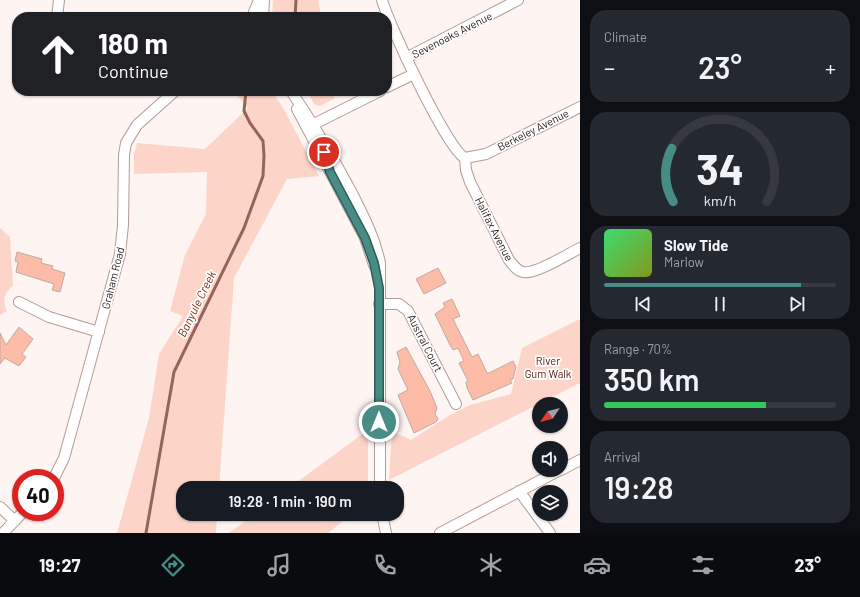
<!DOCTYPE html>
<meta charset="utf-8">
<style>
:root{--surface:#171b24;--page:#242831;--text:#f1f3f6;--muted:#9ea1a6;--line:#363941;--accent:#478d86}
body{margin:0;font-family:Barlow,sans-serif;background:var(--page);color:var(--text);height:100vh;display:flex;flex-direction:column;font-size:15px;white-space:nowrap}
*{box-sizing:border-box;margin:0}
p{font-size:13px;color:var(--muted)}
.icon{flex:none;width:22px;height:22px;fill:none;stroke:currentColor;stroke-width:2;stroke-linecap:round;stroke-linejoin:round}
.map{position:relative;flex:1;overflow:hidden}
.panel{display:flex;flex-direction:column;gap:10px;padding:10px;background:#0d0f14;width:280px}
.panel>*{flex:none}
.guide{position:absolute;left:12px;top:12px;width:380px;height:84px;border-radius:16px;box-shadow:0 1px 3px #0004;background:#202124;color:#fff;overflow:hidden}
.needle{width:26px;rotate:235deg}
.tools{position:absolute;left:532px;top:397px;display:grid;gap:8px}
.tools a{display:grid;place-items:center;width:36px;height:36px;border-radius:50%;background:var(--surface);box-shadow:0 1px 3px #0004;font-size:20px}
.speed{position:absolute;left:12px;top:469px;display:flex;gap:8px;font-size:20px;font-weight:700;text-align:center}
.speed>*{display:grid;place-content:center;width:52px;height:52px;border-radius:50%;background:var(--surface);box-shadow:0 1px 3px #0004;line-height:1}
.speed .limit{border:6px solid #d22;background:#fff;color:#111}
.pin{position:absolute;display:grid;place-items:center;width:34px;height:34px;color:#fff;margin:-17px;border:2px solid #fff;border-radius:50%;box-shadow:0 1px 4px #0007}
.me{position:absolute;width:44px;margin:-22px;rotate:0deg;stroke-linejoin:round;filter:drop-shadow(0 0 3px #0008)}
.turn{display:flex;align-items:center;gap:14px;height:84px;padding:0 20px;font-size:18px}
.turn .icon{width:52px;height:52px;stroke-width:2.5}
.turn b{display:block;font-size:28px;line-height:34px}
.big{font-size:30px;font-weight:600;line-height:1.1}
.panel .card{flex:1;display:flex;flex-direction:column;justify-content:center;gap:6px;min-width:0;padding:0 14px;border-radius:16px;background:var(--page)}
.panel .dial{align-items:center;gap:0}
.dial svg{height:104px;overflow:visible;fill:none;stroke:var(--line);stroke-width:7;stroke-linecap:round;text-anchor:middle}
.dial text{fill:var(--text);stroke:none}
.song{display:flex;align-items:center;gap:12px}
.cover{width:48px;height:48px;border-radius:6px;background:linear-gradient(135deg,hsl(140 70% 55%),hsl(70 70% 35%))}
.played{height:4px;border-radius:2px;background:linear-gradient(90deg,var(--accent) 85%,var(--line) 85%)}
.keys{display:flex;justify-content:space-around;direction:ltr}
.heat{display:flex;justify-content:space-between;align-items:center;font-size:22px;direction:ltr}
.charge{height:6px;border-radius:3px;background:linear-gradient(90deg,#34c759 70%,var(--line) 0)}
.trip{position:absolute;left:176px;top:481px;width:228px;height:40px;border-radius:16px;background:var(--surface);box-shadow:0 1px 3px #0004;font-weight:600;line-height:40px;text-align:center}
.tab-bar{display:flex;height:64px;justify-content:space-around;align-items:center;background:#090b0e;color:var(--muted)}
.tab-bar .icon{width:28px;height:28px}
.tab-bar .selected{color:var(--accent)}
.tab-bar b{font-size:18px;color:var(--text)}
main{display:flex;flex:1;min-height:0}
.map>svg:first-child{display:block}
.green{fill:#fdd4c8}
.lines{fill:none;stroke-linecap:round;stroke-linejoin:round}
.stream{stroke:#946659;stroke-width:3}
.building{fill:#fdbca8;stroke:#c0a9a2}
.minor-casing{stroke:#b39c96;stroke-width:12}
.minor{stroke:#fff;stroke-width:10}
.route-casing{stroke:#2e5c57;stroke-width:10}
.route{stroke:#478d86;stroke-width:7}
.labels{text-anchor:middle;stroke-width:3.5;stroke-linejoin:round;paint-order:stroke}
.street-label{font-size:11px;fill:#231a18;stroke:#fff}
.park-label{font-size:11px;fill:#541c0a;stroke:#fff}
.water-label{font-size:12px;font-style:italic;fill:#7d311a;stroke:#fff}
</style>
<main>
<div class="map">
<svg width="580" height="533" viewBox="0 0 580 533">
<rect width="100%" height="100%" fill="#fef4f1"/>
<!-- green -->
<path class="green" d="M273,0H318L320,11L318,17H272Z
M233,91H272L283,108L319,176L287,179L234,278L219,488H183V514H217L216,533H117L149,418L159,354L183,316L170,311L185,255L206,214L207,172L134,174V155L137,143L205,149L248,108Z
M307,91H332L335,98L320,106L314,104Z
M0,228L10,237L13,286C4,293 2,301 7,311L0,315Z
M580,319V383L389,480L392,431L411,440L450,415L470,405L511,394L522,348Z
M368,430V488H289Z
M255,514H352L328,533H229Z"/>
<g class="lines">
<!-- stream -->
<path class="stream" d="M295,17L296,0
M146,533L174,372L244,228L263,176L264,156L263,141L250,123L244,111L246,91"/>
</g>
<!-- building -->
<path class="building" d="M17,252L42,259L41,263L53,266L52,269L65,273L60,292L52,290L54,284L16,272L18,262L15,261Z
M438,268L446,283L424,294L416,279Z
M452,299L460,316L453,319L472,357L478,354L487,373H489L513,361L516,367L513,379L510,380L512,383L473,400L467,388L466,382L468,381L459,363L464,361L458,348L453,350L450,345L435,314L445,307L443,303Z
M19,327L33,339L22,354L26,357L19,366L5,358L0,364V333L6,345Z
M406,347L430,391L437,408L435,414L438,419L436,422L414,433L398,395L408,390L398,369L400,362L397,352Z"/>
<g class="lines">
<!-- minor casing -->
<g class="minor-casing">
<path id="minor" d="M382,0C389,25 447,149 465,158
M57,17L59,0
M252,17L259,0
M263,17L264,0
M406,58L518,0
M387,87L414,74
M291,91C314,125 334,159 353,195C364,217 375,238 380,263V488
M297,109L365,238L374,265
M308,127L380,91
M465,158L466,170L470,182L509,260C513,265 517,271 523,272C535,275 568,254 580,248
M465,158L486,154L580,107
M19,302L49,317L99,332
M379,304H399L408,311L456,404
M561,470L580,460
M54,478L64,458L120,254L123,225L124,155L126,143L137,125L175,91
M519,491L550,533
M0,507L15,521
M382,514L386,533
M3,533L23,512
M440,533L560,470"/>
</g>
<!-- minor -->
<use href="#minor" class="minor"/>
</g>
<g class="lines">
<!-- route casing -->
<g class="route-casing">
<path id="route" d="M324,152L330,172L365,238L374,263L379,288V422"/>
</g>
<!-- route -->
<use href="#route" class="route"/>
</g>
<g class="labels">
<!-- street labels -->
<g class="street-label">
<text transform="translate(452 35) rotate(-27)" y="4">Sevenoaks Avenue</text>
<text transform="translate(533 130) rotate(-27)" y="4">Berkeley Avenue</text>
<text transform="translate(494 229) rotate(63)" y="4">Halifax Avenue</text>
<text transform="translate(113 278) rotate(-76)" y="4">Graham Road</text>
<text transform="translate(425 343) rotate(63)" y="4">Austral Court</text>
</g>
<!-- park labels -->
<g class="park-label">
<text x="548" y="365">River<tspan x="548" dy="13">Gum Walk</tspan></text>
</g>
<!-- water labels -->
<g class="water-label">
<text transform="translate(197 304) rotate(-64)" y="4">Banyule Creek</text>
</g>
</g>
</svg>
<div class="tools">
<a><svg class="needle" viewBox="-14 -14 28 28"><path d="M0-13l5 13h-10z" fill="#e53935"/><path d="M0 13l5-13h-10z" fill="#9ea1a6"/></svg></a>
<a><svg class="icon" aria-label="sound" viewBox="0 0 24 24"><path d="M4 9h4l5-4v14l-5-4H4zM17 9q2 3 0 6"/></svg></a>
<a><svg class="icon" aria-label="layers" viewBox="0 0 24 24"><path d="M12 4l9 5-9 5-9-5zM3 14l9 5 9-5"/></svg></a>
</div>
<div class="speed"><div class="limit">40</div></div>
<div class="pin" style="left:324px;top:152px;background:#d93025"><svg class="icon" aria-label="arrive" viewBox="0 0 24 24"><path d="M6 21V4h12l-3 4 3 4H6"/></svg></div>
<svg class="me" style="left:379px;top:422px" viewBox="-20 -20 40 40"><circle r="17" fill="#478d86" stroke="#fff" stroke-width="3"/><path d="M0-11L8 9 0 5-8 9z" fill="#fff"/></svg>
<div class="trip">19:28 · 1 min · 190 m</div>
<div class="guide">
<div class="turn"><svg class="icon" aria-label="ahead" viewBox="0 0 24 24"><path d="M12 20V5M6 11l6-6 6 6"/></svg><div><b>180 m</b>Continue</div></div>
</div>
</div>
<section class="panel">
<div class="card"><p>Climate</p>
<div class="heat"><a>−</a><b class="big">23°</b><a>+</a></div>
</div>
<div class="card dial"><svg viewBox="0 0 100 80">
<path d="M14 69A42 42 0 1 1 86 69"/>
<path d="M14 69A42 42 0 0 1 13 28" stroke="#478d86"/>
<text x="50" y="56" font-size="32" font-weight="700">34</text>
<text x="50" y="72" font-size="11">km/h</text>
</svg></div>
<div class="card">
<div class="song"><i class="cover"></i><div><b>Slow Tide</b><p>Marlow</p></div></div>
<div class="played"></div>
<div class="keys"><svg class="icon" aria-label="previous" viewBox="0 0 24 24"><path d="M18 5L8 12l10 7zM5 5v14"/></svg><svg class="icon" aria-label="pause" viewBox="0 0 24 24"><path d="M8 5v14M16 5v14"/></svg><svg class="icon" aria-label="next" viewBox="0 0 24 24"><path d="M6 5l10 7-10 7zM19 5v14"/></svg></div>
</div>
<div class="card"><p>Range · 70%</p><b class="big">350 km</b><div class="charge"></div></div>
<div class="card"><p>Arrival</p><b class="big">19:28</b></div>
</section>
</main>
<nav class="tab-bar">
<b>19:27</b>
<svg class="icon selected" aria-label="directions" viewBox="0 0 24 24"><path d="M12 3l9 9-9 9-9-9zM9 14v-3h6M13 9l2 2-2 2"/></svg>
<svg class="icon" aria-label="music" viewBox="0 0 24 24"><path d="M9 18V5l10-2v13"/><circle cx="6" cy="18" r="3"/><circle cx="16" cy="16" r="3"/></svg>
<svg class="icon" aria-label="phone" viewBox="0 0 24 24"><path d="M5 4h4l2 5-3 2q2 4 5 5l2-3 5 2v4C11 20 4 13 5 4z"/></svg>
<svg class="icon" aria-label="climate" viewBox="0 0 24 24"><path d="M12 3v18M4 7l16 10M4 17L20 7"/></svg>
<svg class="icon" aria-label="car" viewBox="0 0 24 24"><path d="M5 17H2v-5l4-1 3-4h7l3 4 3 1v5h-3M9 17h6M6 11h13"/><circle cx="7" cy="17" r="2"/><circle cx="17" cy="17" r="2"/></svg>
<svg class="icon" aria-label="filters" viewBox="0 0 24 24"><path d="M4 7h16M4 17h16"/><circle cx="9" cy="7" r="2"/><circle cx="15" cy="17" r="2"/></svg>
<b>23°</b>
</nav>
